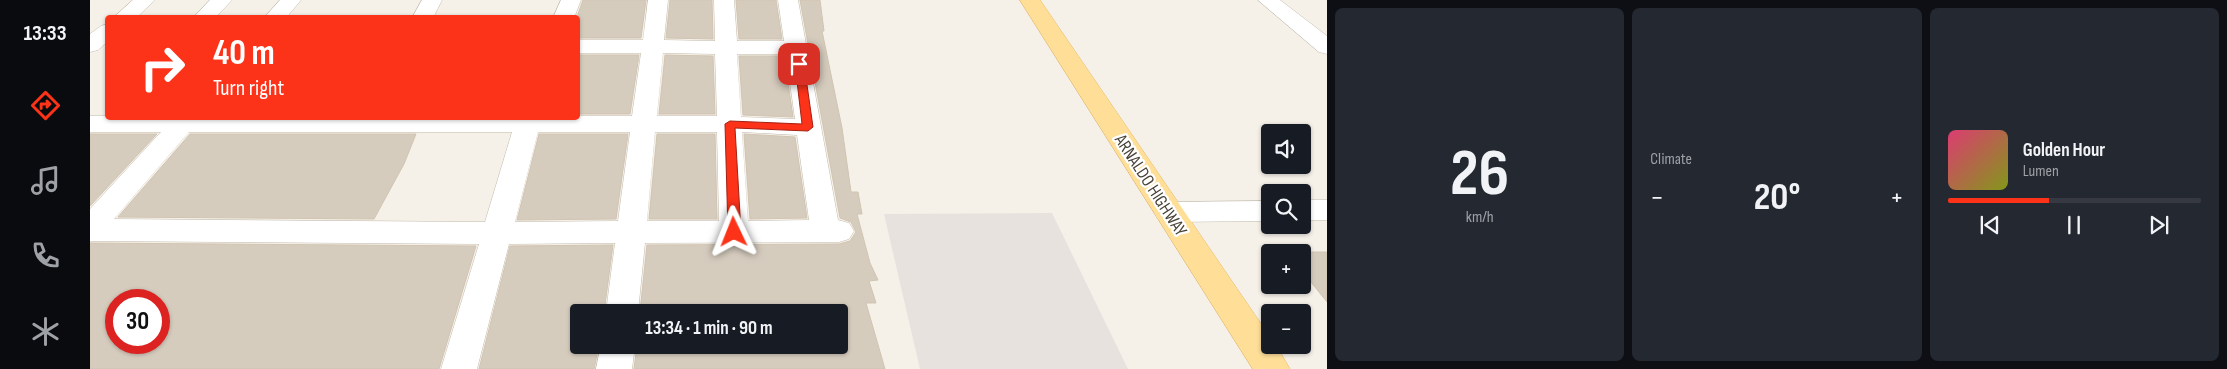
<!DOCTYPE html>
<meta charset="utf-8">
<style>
:root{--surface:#171b24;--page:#242831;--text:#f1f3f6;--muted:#9ea1a6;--line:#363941;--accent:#fc3219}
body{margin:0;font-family:"Sofia Sans Condensed",sans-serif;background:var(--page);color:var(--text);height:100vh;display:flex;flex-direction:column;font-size:19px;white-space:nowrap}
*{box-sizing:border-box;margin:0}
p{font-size:16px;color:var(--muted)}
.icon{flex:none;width:28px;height:28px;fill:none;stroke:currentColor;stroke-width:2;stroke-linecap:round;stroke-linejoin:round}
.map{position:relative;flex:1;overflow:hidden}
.panel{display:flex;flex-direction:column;gap:8px;padding:8px;background:#0d0f14;width:900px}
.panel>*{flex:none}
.top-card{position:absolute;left:15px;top:15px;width:475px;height:105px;border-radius:5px;box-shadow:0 1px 4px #0004;background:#fc3219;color:#fff;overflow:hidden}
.tools{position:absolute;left:1171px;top:124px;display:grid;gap:10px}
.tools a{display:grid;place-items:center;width:50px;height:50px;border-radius:5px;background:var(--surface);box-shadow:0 1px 4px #0004;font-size:25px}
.speed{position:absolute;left:15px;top:289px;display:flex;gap:10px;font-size:25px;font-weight:700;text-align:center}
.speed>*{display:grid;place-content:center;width:65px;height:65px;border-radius:50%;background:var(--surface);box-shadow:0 1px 4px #0004;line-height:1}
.speed .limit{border:8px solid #d22;background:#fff;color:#111}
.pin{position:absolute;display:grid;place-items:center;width:42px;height:42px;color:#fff;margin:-21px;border-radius:10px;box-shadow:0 2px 8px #0006}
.me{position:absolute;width:55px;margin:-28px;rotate:358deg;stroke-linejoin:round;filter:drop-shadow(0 0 4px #0008)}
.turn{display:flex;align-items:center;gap:18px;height:105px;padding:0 25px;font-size:22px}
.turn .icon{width:65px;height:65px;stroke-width:2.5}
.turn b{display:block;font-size:35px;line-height:42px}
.big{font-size:38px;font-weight:700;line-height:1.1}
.panel .tile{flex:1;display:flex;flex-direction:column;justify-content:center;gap:8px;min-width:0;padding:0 18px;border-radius:8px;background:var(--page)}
.panel .dial{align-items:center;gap:0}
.dial b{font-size:65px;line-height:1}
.song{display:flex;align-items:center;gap:15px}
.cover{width:60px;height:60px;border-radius:8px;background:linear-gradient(135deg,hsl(340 70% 55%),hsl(70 70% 35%))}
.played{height:5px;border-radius:2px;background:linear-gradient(90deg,var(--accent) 40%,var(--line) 40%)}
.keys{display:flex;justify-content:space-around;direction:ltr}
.heat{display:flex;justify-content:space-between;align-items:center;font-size:28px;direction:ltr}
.panel .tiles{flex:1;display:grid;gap:8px;grid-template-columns:repeat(3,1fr)}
.trip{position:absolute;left:480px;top:304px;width:278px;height:50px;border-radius:5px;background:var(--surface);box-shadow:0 1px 4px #0004;font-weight:700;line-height:50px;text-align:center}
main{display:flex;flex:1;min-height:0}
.dock{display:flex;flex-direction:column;width:90px;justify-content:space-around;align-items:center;background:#090b0e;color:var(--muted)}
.dock .icon{width:35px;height:35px}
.dock .selected{color:var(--accent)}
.dock b{font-size:22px;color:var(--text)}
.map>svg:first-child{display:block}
.industrial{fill:#e7e2dd}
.building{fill:#d6ccbe;stroke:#d1c4b1;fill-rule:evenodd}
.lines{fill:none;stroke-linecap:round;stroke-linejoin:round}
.minor-casing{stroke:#c3bbae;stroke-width:1}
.major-casing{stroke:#e5ba66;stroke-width:1}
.minor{fill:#fff;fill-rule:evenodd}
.major{fill:#ffde98;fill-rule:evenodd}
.route{fill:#fc3219;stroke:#a42010}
.labels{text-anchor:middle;stroke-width:4.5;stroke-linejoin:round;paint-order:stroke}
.street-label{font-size:18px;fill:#484137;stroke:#fff}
</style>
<main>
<nav class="dock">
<b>13:33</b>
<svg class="icon selected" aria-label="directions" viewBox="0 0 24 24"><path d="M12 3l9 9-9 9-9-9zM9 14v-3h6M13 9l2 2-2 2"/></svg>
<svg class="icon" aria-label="music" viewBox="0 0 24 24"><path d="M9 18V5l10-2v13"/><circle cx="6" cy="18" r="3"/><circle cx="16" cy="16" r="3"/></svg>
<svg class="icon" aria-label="phone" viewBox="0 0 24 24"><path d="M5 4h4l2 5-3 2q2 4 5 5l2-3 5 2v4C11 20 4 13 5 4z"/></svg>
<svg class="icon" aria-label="climate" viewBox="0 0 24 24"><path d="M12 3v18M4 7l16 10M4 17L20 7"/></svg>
</nav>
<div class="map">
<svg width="1237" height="369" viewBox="0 0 1237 369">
<rect width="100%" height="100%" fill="#f5f1e9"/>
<!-- industrial -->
<path class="industrial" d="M962,213L1038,369H830L794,214Z"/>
<!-- building -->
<path class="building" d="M493,0H556L551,38H488V14Z
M580,0H622L623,39L576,38Z
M646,0H686L692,39H649Z
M710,0H730L734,31H732L752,128L761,192H768L772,214H767L780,263L788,280L779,281L786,303H776L795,369H544L547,345H749V312H550L557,245L749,244L760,241L766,232L761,222L750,218Z
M488,55H549L540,114H488Z
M575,55L623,56L625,114H569Z
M649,56H694L703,117L653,115Z
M0,134H67L0,206Z
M100,134H326L314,164L284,219L28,217Z
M449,134H538L526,219L427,220Z
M567,134H625L627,219H559Z
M654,134L705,137L717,218L660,219Z
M0,243L386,246L349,369H0ZM26,300H69V342H26Z
M523,245L514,312H489V345H509L504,369H389L420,246Z
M1212,252H1237V302L1212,271Z"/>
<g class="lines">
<!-- minor casing -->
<g class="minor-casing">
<path id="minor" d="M43,0H65L46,18H23Z
M120,0H142L125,18H103Z
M190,0H211L196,18H174Z
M332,0H352L343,18H322Z
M471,0H491L484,18H463Z
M558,0H578L574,40L625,41L624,0H644L647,41H694L688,0H708L748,220L759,223L764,231L759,239L749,242L555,243L548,312H516L525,243L419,244L387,369H351L389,244L0,241V209L71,132H0V116H542L551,53H488V40H553ZM573,53L625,54L627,116H567ZM647,54H696L705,119L651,117ZM99,132H422L395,222L24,219ZM448,132H540L528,221L425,222ZM565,132H627L629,221H557ZM652,132L707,135L719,220L658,221Z
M1168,0H1190L1237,36V54L1229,52Z
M18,24V41L8,50L0,52V34L11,26Z
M1212,200H1237V220H1212Z
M1180,201V221L1078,222L1068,219L1064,212L1068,205L1078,202Z
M511,345H545L542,369H506Z"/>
</g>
<!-- major casing -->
<g class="major-casing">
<path id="major" d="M930,0H950L1180,337V345H1186L1200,369H1163Z"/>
</g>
<!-- minor -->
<use href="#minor" class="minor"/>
<!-- major -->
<use href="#major" class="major"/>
</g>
<!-- route -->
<path class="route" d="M709,61L714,64L723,127L718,131L645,128L651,232L649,235H640L638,232L635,124L640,121L712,124L705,64Z"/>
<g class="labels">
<!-- street labels -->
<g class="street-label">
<text transform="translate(1061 185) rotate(57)" y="6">ARNALDO HIGHWAY</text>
</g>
</g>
</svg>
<div class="tools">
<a><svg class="icon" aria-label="sound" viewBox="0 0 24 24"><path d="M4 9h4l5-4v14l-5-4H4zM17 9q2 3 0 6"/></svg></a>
<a><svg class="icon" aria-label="search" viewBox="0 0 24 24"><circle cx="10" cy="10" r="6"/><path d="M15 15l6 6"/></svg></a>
<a>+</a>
<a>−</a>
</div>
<div class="speed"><div class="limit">30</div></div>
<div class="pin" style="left:709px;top:64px;background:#d93025"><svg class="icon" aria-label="arrive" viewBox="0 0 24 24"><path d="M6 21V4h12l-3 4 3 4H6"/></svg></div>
<svg class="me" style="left:644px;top:232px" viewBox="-20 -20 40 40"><path d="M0-17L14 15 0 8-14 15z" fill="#fc3219" stroke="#fff" stroke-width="4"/></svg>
<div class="trip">13:34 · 1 min · 90 m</div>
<div class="top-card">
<div class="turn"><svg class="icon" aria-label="right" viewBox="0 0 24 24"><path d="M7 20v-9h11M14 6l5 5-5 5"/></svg><div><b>40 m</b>Turn right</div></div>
</div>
</div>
<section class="panel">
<div class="tiles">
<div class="tile dial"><b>26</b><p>km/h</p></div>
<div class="tile"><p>Climate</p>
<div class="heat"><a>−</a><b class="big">20°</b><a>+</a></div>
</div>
<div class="tile">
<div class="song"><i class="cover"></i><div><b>Golden Hour</b><p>Lumen</p></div></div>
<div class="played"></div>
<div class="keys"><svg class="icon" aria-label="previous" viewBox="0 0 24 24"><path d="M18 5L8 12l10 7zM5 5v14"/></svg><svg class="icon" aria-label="pause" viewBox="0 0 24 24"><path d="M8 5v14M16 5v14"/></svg><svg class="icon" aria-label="next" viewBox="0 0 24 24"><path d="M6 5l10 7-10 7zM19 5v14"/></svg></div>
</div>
</div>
</section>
</main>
